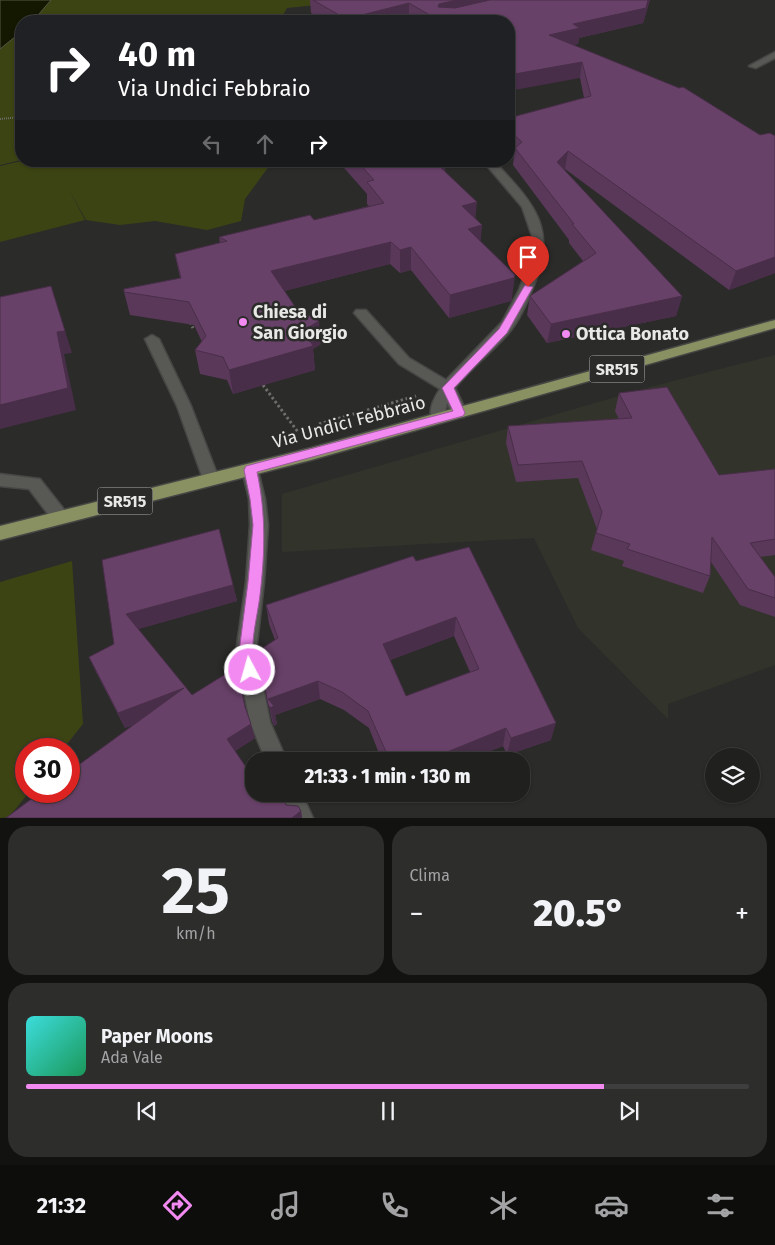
<!DOCTYPE html>
<html lang="it">
<meta charset="utf-8">
<style>
:root{--surface:#20201f;--page:#2d2d2c;--text:#f1f3f6;--muted:#a2a3a4;--line:#3d3e3d;--accent:#f38af2}
body{margin:0;font-family:"Fira Sans",sans-serif;background:var(--page);color:var(--text);height:100vh;display:flex;flex-direction:column;font-size:19px;white-space:nowrap}
*{box-sizing:border-box;margin:0}
p{font-size:16px;color:var(--muted)}
.icon{flex:none;width:28px;height:28px;fill:none;stroke:currentColor;stroke-width:2;stroke-linecap:round;stroke-linejoin:round}
.map{position:relative;height:818px;overflow:hidden}
.drawer{display:flex;flex-direction:column;gap:8px;padding:8px;background:#121211;flex:1}
.drawer>*{flex:none}
.top-card{position:absolute;left:15px;top:15px;width:500px;height:152px;border-radius:20px;box-shadow:0 1px 4px #0004,0 0 0 1px var(--line);background:#202124;color:#fff;overflow:hidden}
.tools{position:absolute;left:705px;top:748px;display:grid;gap:10px}
.tools a{display:grid;place-items:center;width:55px;height:55px;border-radius:50%;background:var(--surface);box-shadow:0 1px 4px #0004,0 0 0 1px var(--line);font-size:25px}
.speed{position:absolute;left:15px;top:738px;display:flex;gap:10px;font-size:25px;font-weight:700;text-align:center}
.speed>*{display:grid;place-content:center;width:65px;height:65px;border-radius:50%;background:var(--surface);box-shadow:0 1px 4px #0004,0 0 0 1px var(--line);line-height:1}
.speed .limit{border:8px solid #d22;background:#fff;color:#111}
.pin{position:absolute;display:grid;place-items:center;width:42px;height:42px;color:#fff;margin:-51px -21px;border-radius:50% 50% 50% 0;rotate:-45deg;box-shadow:0 0 5px #0007}
.pin .icon{rotate:45deg}
.me{position:absolute;width:55px;margin:-28px;rotate:354deg;stroke-linejoin:round;filter:drop-shadow(0 0 4px #0008)}
.turn{display:flex;align-items:center;gap:18px;height:105px;padding:0 20px;font-size:22px}
.turn .icon{width:65px;height:65px;stroke-width:2.5}
.turn b{display:block;font-size:35px;line-height:42px}
.lanes{display:flex;align-items:center;height:48px;padding:0 20px;background:#0003;justify-content:center;gap:25px;direction:ltr}
.lanes .off{opacity:.35}
.big{font-size:38px;font-weight:800;line-height:1.1}
.drawer .card{flex:1;display:flex;flex-direction:column;justify-content:center;gap:8px;min-width:0;padding:0 18px;border-radius:20px;background:var(--page)}
.drawer .dial{align-items:center;gap:0}
.dial b{font-size:65px;line-height:1}
.song{display:flex;align-items:center;gap:15px}
.cover{width:60px;height:60px;border-radius:8px;background:linear-gradient(135deg,hsl(180 70% 55%),hsl(150 70% 35%))}
.played{height:5px;border-radius:2px;background:linear-gradient(90deg,var(--accent) 80%,var(--line) 80%)}
.keys{display:flex;justify-content:space-around;direction:ltr}
.heat{display:flex;justify-content:space-between;align-items:center;font-size:28px;direction:ltr}
.drawer .tiles{flex:1;display:grid;gap:8px;grid-template-columns:1fr 1fr}
.card:last-child{grid-column:span 2}
.trip{position:absolute;left:245px;top:752px;width:285px;height:50px;border-radius:20px;background:var(--surface);box-shadow:0 1px 4px #0004,0 0 0 1px var(--line);font-weight:800;line-height:50px;text-align:center}
.dock{display:flex;height:80px;justify-content:space-around;align-items:center;background:#0d0d0c;color:var(--muted)}
.dock .icon{width:35px;height:35px}
.dock .active{color:var(--accent)}
.dock b{font-size:22px;color:var(--text)}
.map>svg:first-child{display:block}
.built{fill:#32332b}
.green{fill:#3d4413}
.water{fill:#151800;stroke:#545745}
.lines{fill:none;stroke-linecap:round;stroke-linejoin:round}
.minor-casing{stroke:#464745;stroke-width:3}
.major-casing{stroke:#464745;stroke-width:3}
.path-far1{stroke:#6d6d6b;stroke-width:2;stroke-dasharray:1 1;stroke-linecap:butt}
.path{stroke:#6d6d6b;stroke-width:3;stroke-dasharray:2.5 2.5;stroke-linecap:butt}
.minor{fill:#585855;fill-rule:evenodd}
.major{fill:#899061;fill-rule:evenodd}
.wall{fill:#593859;fill-rule:evenodd}
.shaded-wall{fill:#492e49}
.building{fill:#684168;stroke:#492e49;fill-rule:evenodd}
.route{fill:#f38af2;stroke:#9e5a9d}
.poi-dot{fill:#f38af2;stroke:#2b2b29;stroke-width:2}
.labels{text-anchor:middle;stroke-width:5;stroke-linejoin:round;paint-order:stroke}
.shield{fill:#2b2b29;stroke:#afb0ae;stroke-width:1}
.shield-label{font-size:16px;font-weight:bold;fill:#e8e9e7}
.poi-label{font-size:18px;font-weight:bold;fill:#e8e9e7;stroke:#2b2b29;text-anchor:start}
.street-label{font-size:18px;fill:#e8e9e7;stroke:#2b2b29}
</style>
<div class="map">
<svg width="775" height="818" viewBox="0 0 775 818">
<rect width="100%" height="100%" fill="#2b2b29"/>
<!-- built -->
<path class="built" d="M775,355V665L668,704V719L578,628L534,538L282,552V494L650,387Z"/>
<!-- green -->
<path class="green" d="M51,0H365L287,8L280,21H33Z
M21,32V160L0,165V49Z
M22,161H272V162L245,199L241,221L207,230L155,221L120,225L86,220L68,188L85,220L0,242V166Z
M72,561L83,724L63,749H26V791H30L9,817L0,818V582Z"/>
<!-- water -->
<path class="water" d="M0,0H51L33,21H21V32L0,49Z"/>
<g class="lines">
<!-- minor casing -->
<g class="minor-casing">
<path id="minor" d="M775,52V58L756,68L749,66Z
M483,161H494C533,203 558,227 534,285C527,303 519,322 506,336C490,354 470,369 455,388L467,413L464,417H454L447,403L443,422H433C427,412 434,398 440,389L399,364L354,313L356,310H366L409,358L446,380L502,322L519,290L532,254V236L522,207Z
M152,335L159,339L191,406L219,479L217,483L211,485L205,483L203,479L177,406L145,339Z
M250,464L256,466L258,470L265,499L268,525L264,582L256,652L270,722L287,761H266L250,722L236,652L246,582L250,525L249,499L242,470L244,466Z
M0,474L40,479L66,512L68,517L66,522L60,524L54,522L29,489L0,486Z
M280,794H302L313,818H290Z"/>
</g>
<!-- major casing -->
<g class="major-casing">
<path id="major" d="M775,320V328L311,460L0,540V526L311,448Z"/>
</g>
<!-- path-far1 -->
<path class="path-far1" d="M0,119L21,117"/>
<!-- path -->
<path class="path" d="M190,322L193,328
M263,385L298,432
M319,424L416,396"/>
<!-- minor -->
<use href="#minor" class="minor"/>
<!-- major -->
<use href="#major" class="major"/>
</g>
<!-- wall -->
<path class="wall" d="M310,0H650L643,23L579,38L578,44L573,45L760,135L775,136V273L729,290L565,169L564,170L682,296L676,316L547,343L527,315L530,296L583,261L569,243V240L513,165L514,155L509,149V118L584,98L580,78L509,21H414L409,18L397,21H324L311,13Z
M338,161H442L445,164V171L476,219L482,225L480,241L512,298L511,301L449,318L411,270L400,273L390,264L284,291L321,344L313,349L315,370L233,394L227,380L200,374L195,350L202,342L194,325L130,315L124,292L180,278L175,254L220,243L219,237L314,220L369,206L367,204V194Z
M619,393L719,475L775,469V555L760,557L775,577V617L740,605L711,562L710,576L703,593L622,566L624,561L591,550L597,529L578,478L516,482L506,443L508,426L619,419L615,411Z
M219,529L237,601L138,629L192,695L237,667L246,710L251,724L255,738L235,751L254,779V794H264L267,798L273,794H281L286,805L298,806L301,811L302,818H6L42,791H69V772L135,724L125,728L96,672L89,657L114,644L102,560Z
M416,561L551,740L507,755L503,746L465,761H382L369,728L344,710L320,699L275,715L277,724L274,726L272,721L258,651L275,640L269,624L266,605ZM454,636L470,672L406,696L390,660Z"/>
<!-- shaded-wall -->
<path class="shaded-wall" d="M457,0H524L439,19L438,7L439,4Z
M648,0H650L643,23L579,38L578,44L547,51L549,35L573,24Z
M409,3V18L397,21H346V19Z
M582,62L580,78L509,91V75Z
M568,151L565,169L554,181L557,162Z
M445,164L444,186L439,166Z
M477,202L475,223L462,206Z
M482,225L480,247L468,229Z
M391,242L390,264L273,294L271,271Z
M411,247V270L400,273V250Z
M775,257V273L729,290L736,271Z
M515,275L512,298L511,301L449,318L450,295Z
M51,286L72,353L64,354L76,410L0,429V405L57,332Z
M682,296L676,316L547,343L551,324Z
M319,321L321,344L313,349L315,370L233,394L229,370Z
M233,585L237,601L132,631L126,614Z
M456,617L454,636L383,663V644Z
M318,681L320,699L275,715L277,724L274,726L268,699Z
M184,688L189,703L125,728L118,713Z
M556,723L551,740L507,755L511,738Z
M251,724L255,738L231,754L227,739Z
M506,728L503,746L465,761H425Z
M301,811L302,818H292Z"/>
<!-- building -->
<path class="building" d="M313,0H457L439,4L438,7L455,8L490,0H648L646,8L573,24L580,28L549,35L679,88L683,87L760,135L770,133L775,136V257L736,271L568,151L557,162L682,296L551,324L530,296L596,253L572,224H574L515,148L522,142L509,130V118L591,96L582,62L509,75V21H440L409,3L346,19Z
M357,161H442L445,164L439,166L477,202L462,206L482,225L468,229L515,275L514,278L450,295L411,247L400,250L391,242L271,271L296,308L319,321L304,330L313,346L229,370L223,357L195,350L206,336L189,302L124,292V289L181,278L175,254L227,241L219,237L310,215L314,220L384,203L367,182L374,180Z
M51,286L65,331L57,332L68,388L0,405V297Z
M667,387L719,475L775,469V539L750,543L775,577V598L748,589L712,537L710,576L627,549L630,544L596,533L602,512L582,461L518,465L508,426L632,418L619,393Z
M219,529L233,585L126,614L192,695L237,667L245,707L251,724L227,739L254,779V794H264L267,798L273,794H281L286,805L298,806L301,811L292,818H6L42,791H69V772L184,688L118,713L89,657L114,644L102,560Z
M469,547L556,723L511,738L506,728L425,761H390L368,711L342,692L318,681L268,699L274,706L270,708L268,704L258,651L278,638L266,605L413,556L416,561ZM456,617L479,669L406,696L383,644Z"/>
<!-- route -->
<path class="route" d="M525,285L533,287L507,333L454,388L465,413L463,416L257,472C266,513 265,553 260,595C258,613 252,634 253,652C254,660 258,667 255,675L250,676L244,675L239,652L248,582L253,525L250,499L244,470L246,466L453,411L442,388L499,329Z"/>
<!-- markers -->
<g class="poi-dot">
<circle cx="243" cy="322" r="5"/>
<circle cx="566" cy="334" r="5"/>
</g>
<g class="labels">
<!-- shield labels -->
<g class="shield">
<rect x="589.5" y="355.5" width="55" height="27" rx="4"/>
<rect x="97.5" y="487.5" width="55" height="27" rx="4"/>
</g>
<g class="shield-label">
<text x="617" y="375">SR515</text>
<text x="125" y="507">SR515</text>
</g>
<!-- poi labels -->
<g class="poi-label">
<text x="253" y="318">Chiesa di<tspan x="253" dy="21">San Giorgio</tspan></text>
<text x="576" y="340">Ottica Bonato</text>
</g>
<!-- street labels -->
<g class="street-label">
<text transform="translate(349 422) rotate(-15)" y="6">Via Undici Febbraio</text>
</g>
</g>
</svg>
<div class="tools">
<a><svg class="icon" aria-label="layers" viewBox="0 0 24 24"><path d="M12 4l9 5-9 5-9-5zM3 14l9 5 9-5"/></svg></a>
</div>
<div class="speed"><div class="limit">30</div></div>
<div class="pin" style="left:528px;top:287px;background:#d93025"><svg class="icon" aria-label="arrive" viewBox="0 0 24 24"><path d="M6 21V4h12l-3 4 3 4H6"/></svg></div>
<svg class="me" style="left:250px;top:670px" viewBox="-20 -20 40 40"><circle r="17" fill="#f38af2" stroke="#fff" stroke-width="3"/><path d="M0-11L8 9 0 5-8 9z" fill="#fff"/></svg>
<div class="trip">21:33 · 1 min · 130 m</div>
<div class="top-card">
<div class="turn"><svg class="icon" aria-label="right" viewBox="0 0 24 24"><path d="M7 20v-9h11M14 6l5 5-5 5"/></svg><div><b>40 m</b>Via Undici Febbraio</div></div>
<div class="lanes"><svg class="icon off" aria-label="left" viewBox="0 0 24 24"><path d="M17 20v-9H6M10 6l-5 5 5 5"/></svg><svg class="icon off" aria-label="ahead" viewBox="0 0 24 24"><path d="M12 20V5M6 11l6-6 6 6"/></svg><svg class="icon" aria-label="right" viewBox="0 0 24 24"><path d="M7 20v-9h11M14 6l5 5-5 5"/></svg></div>
</div>
</div>
<section class="drawer">
<div class="tiles">
<div class="card dial"><b>25</b><p>km/h</p></div>
<div class="card"><p>Clima</p>
<div class="heat"><a>−</a><b class="big">20.5°</b><a>+</a></div>
</div>
<div class="card">
<div class="song"><i class="cover"></i><div><b>Paper Moons</b><p>Ada Vale</p></div></div>
<div class="played"></div>
<div class="keys"><svg class="icon" aria-label="previous" viewBox="0 0 24 24"><path d="M18 5L8 12l10 7zM5 5v14"/></svg><svg class="icon" aria-label="pause" viewBox="0 0 24 24"><path d="M8 5v14M16 5v14"/></svg><svg class="icon" aria-label="next" viewBox="0 0 24 24"><path d="M6 5l10 7-10 7zM19 5v14"/></svg></div>
</div>
</div>
</section>
<nav class="dock">
<b>21:32</b>
<svg class="icon active" aria-label="directions" viewBox="0 0 24 24"><path d="M12 3l9 9-9 9-9-9zM9 14v-3h6M13 9l2 2-2 2"/></svg>
<svg class="icon" aria-label="music" viewBox="0 0 24 24"><path d="M9 18V5l10-2v13"/><circle cx="6" cy="18" r="3"/><circle cx="16" cy="16" r="3"/></svg>
<svg class="icon" aria-label="phone" viewBox="0 0 24 24"><path d="M5 4h4l2 5-3 2q2 4 5 5l2-3 5 2v4C11 20 4 13 5 4z"/></svg>
<svg class="icon" aria-label="climate" viewBox="0 0 24 24"><path d="M12 3v18M4 7l16 10M4 17L20 7"/></svg>
<svg class="icon" aria-label="car" viewBox="0 0 24 24"><path d="M5 17H2v-5l4-1 3-4h7l3 4 3 1v5h-3M9 17h6M6 11h13"/><circle cx="7" cy="17" r="2"/><circle cx="17" cy="17" r="2"/></svg>
<svg class="icon" aria-label="filters" viewBox="0 0 24 24"><path d="M4 7h16M4 17h16"/><circle cx="9" cy="7" r="2"/><circle cx="15" cy="17" r="2"/></svg>
</nav>
